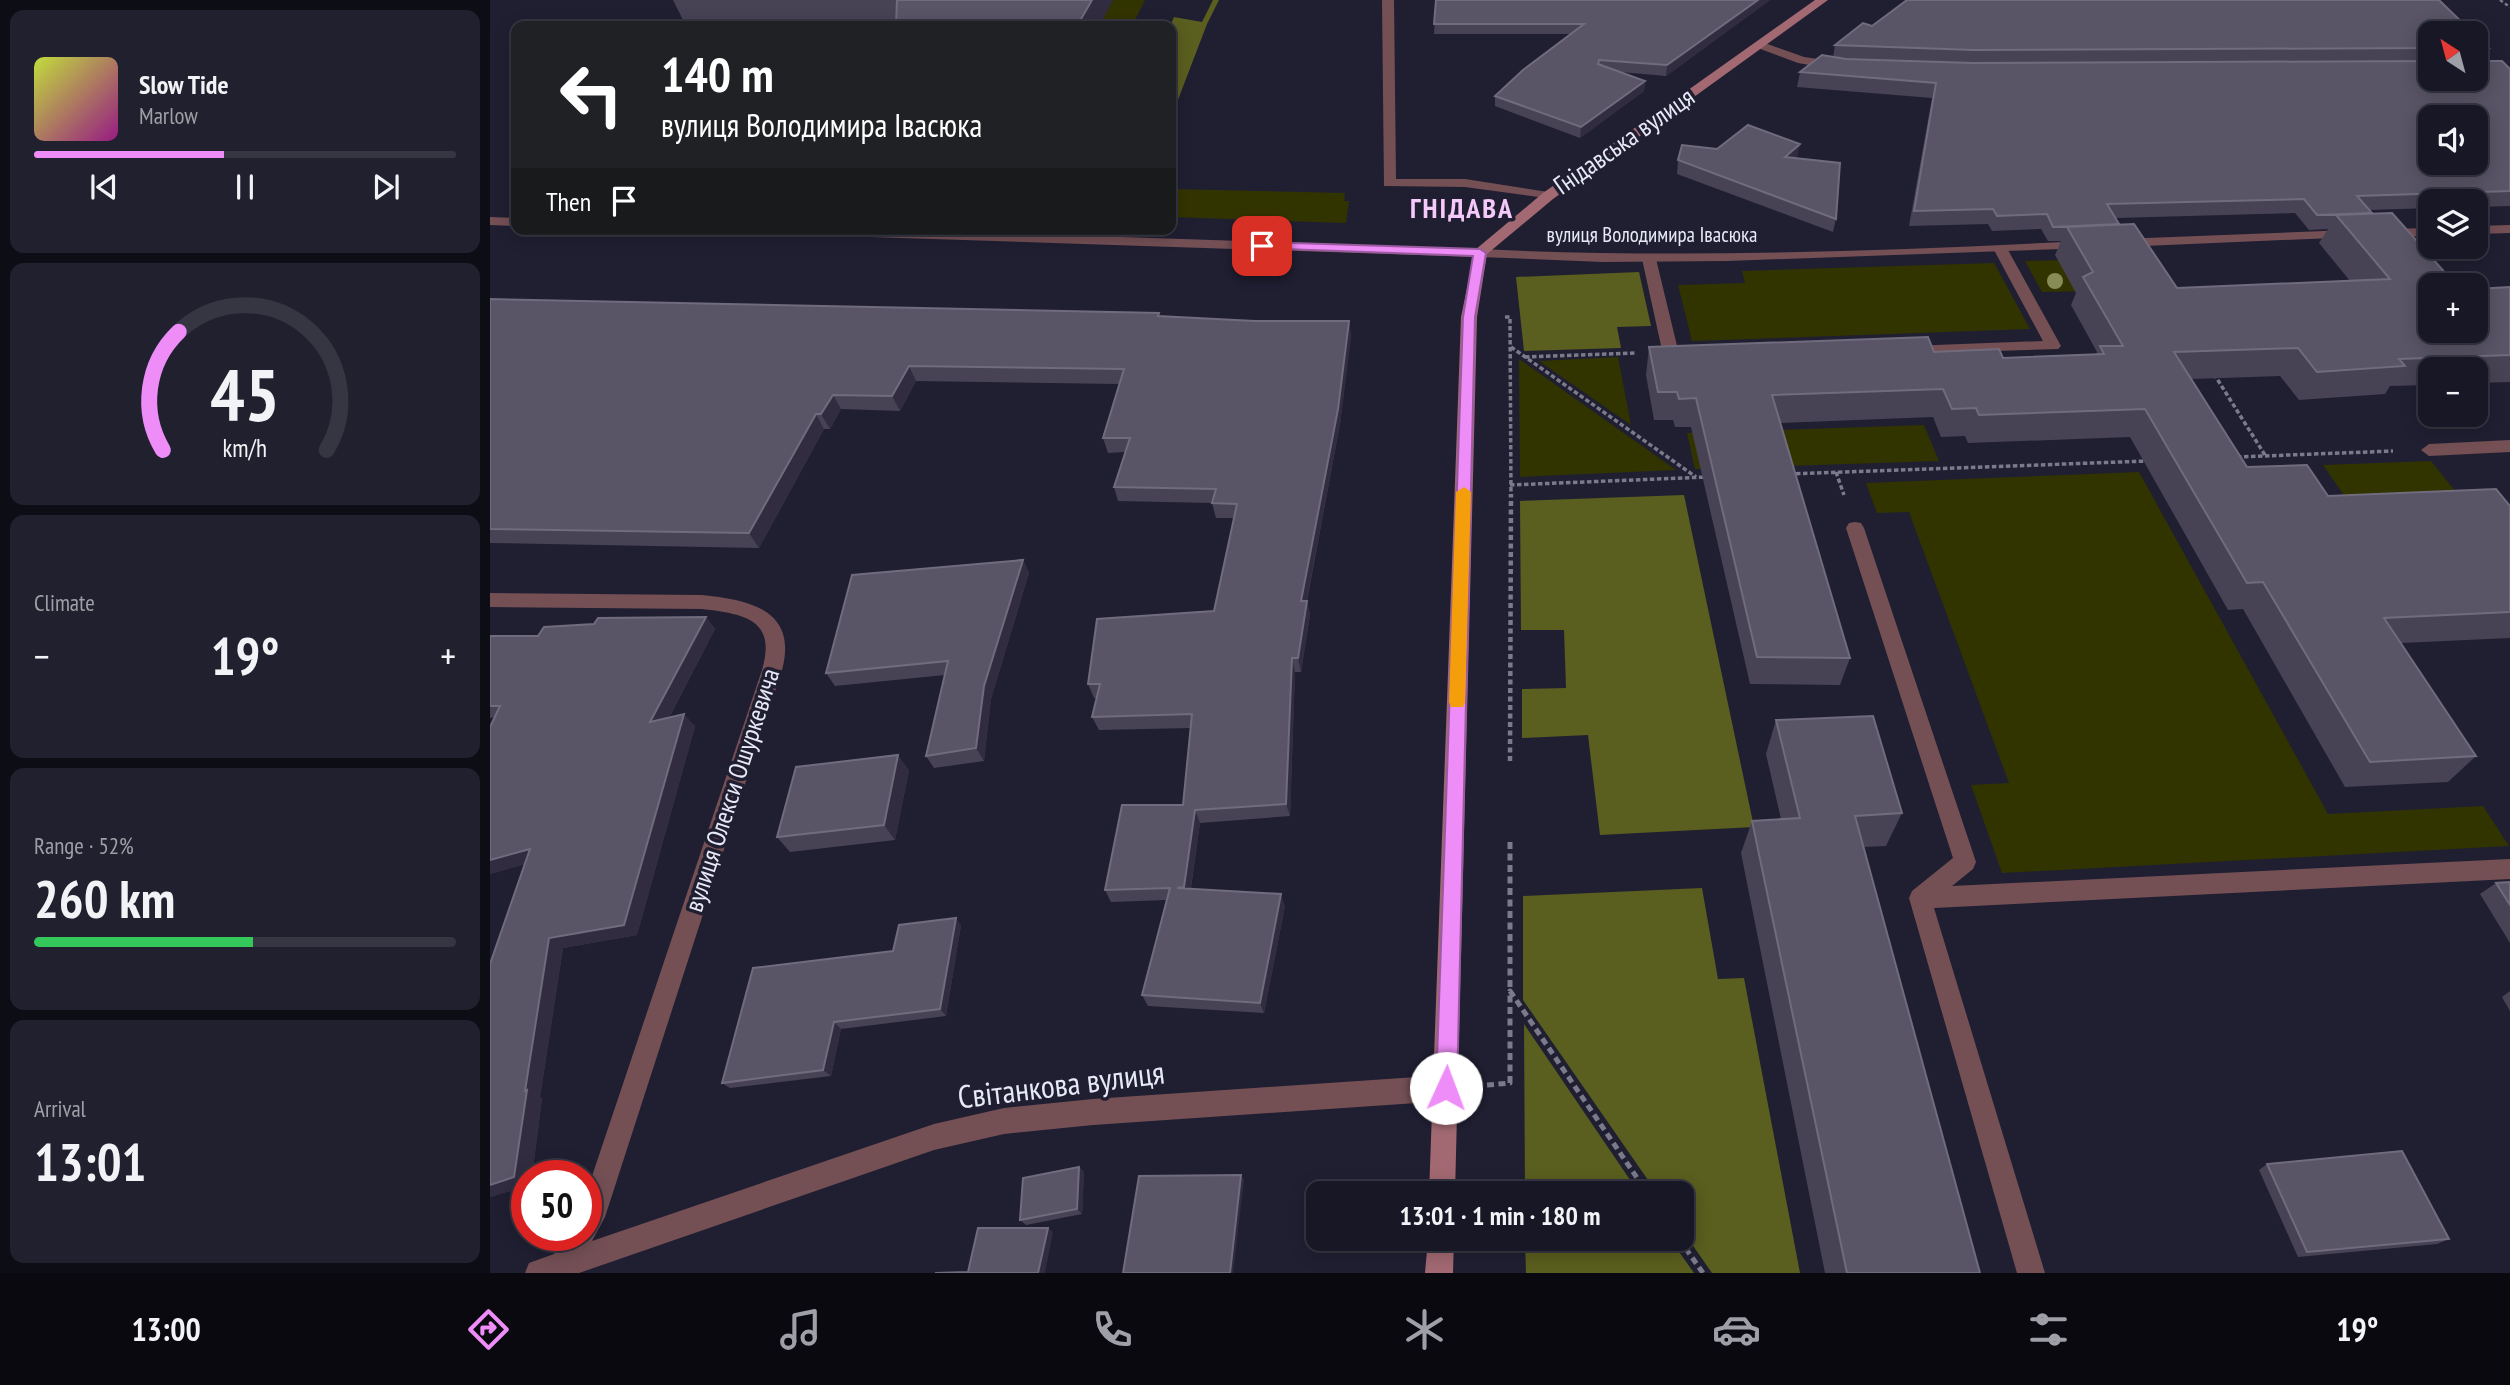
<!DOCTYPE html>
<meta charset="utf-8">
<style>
:root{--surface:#181726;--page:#21202e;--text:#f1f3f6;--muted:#9f9fa7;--line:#363643;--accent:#ee8cf8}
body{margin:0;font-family:"PT Sans Narrow",sans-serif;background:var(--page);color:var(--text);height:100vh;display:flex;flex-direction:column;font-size:26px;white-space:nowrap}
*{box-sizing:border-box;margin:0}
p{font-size:23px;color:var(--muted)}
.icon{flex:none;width:38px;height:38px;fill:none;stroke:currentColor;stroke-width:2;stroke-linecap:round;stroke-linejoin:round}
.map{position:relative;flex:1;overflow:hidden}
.sheet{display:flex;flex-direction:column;gap:10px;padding:10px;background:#0d0d15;width:490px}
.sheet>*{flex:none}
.hud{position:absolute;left:21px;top:21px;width:665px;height:214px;border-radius:14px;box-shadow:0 4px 18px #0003,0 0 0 2px var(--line);background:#202124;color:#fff;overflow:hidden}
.needle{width:46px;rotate:324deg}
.tools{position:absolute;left:1928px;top:21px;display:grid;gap:14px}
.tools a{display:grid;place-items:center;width:70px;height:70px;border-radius:14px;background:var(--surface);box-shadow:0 4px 18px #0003,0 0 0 2px var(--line);font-size:35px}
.speed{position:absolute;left:21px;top:1160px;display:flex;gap:14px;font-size:35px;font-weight:700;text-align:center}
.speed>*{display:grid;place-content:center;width:91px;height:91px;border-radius:50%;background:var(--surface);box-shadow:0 4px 18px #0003,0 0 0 2px var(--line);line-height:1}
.speed .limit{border:10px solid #d22;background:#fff;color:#111}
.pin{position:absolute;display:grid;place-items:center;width:60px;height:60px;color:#fff;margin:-30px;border-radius:14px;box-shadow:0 4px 10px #0006}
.me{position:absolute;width:77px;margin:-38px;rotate:2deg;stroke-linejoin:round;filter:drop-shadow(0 0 5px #0008)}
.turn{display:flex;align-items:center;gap:24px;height:147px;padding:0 35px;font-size:32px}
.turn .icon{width:91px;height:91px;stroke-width:2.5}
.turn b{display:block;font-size:49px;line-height:60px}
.then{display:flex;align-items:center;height:66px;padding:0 35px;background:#0003;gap:14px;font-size:26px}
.big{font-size:52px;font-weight:600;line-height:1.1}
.sheet .card{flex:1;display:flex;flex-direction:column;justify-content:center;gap:10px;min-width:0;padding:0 24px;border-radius:14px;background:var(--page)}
.sheet .dial{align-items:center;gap:0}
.dial svg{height:182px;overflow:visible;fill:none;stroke:var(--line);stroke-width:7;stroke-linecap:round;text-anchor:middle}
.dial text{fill:var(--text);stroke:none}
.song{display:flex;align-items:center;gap:21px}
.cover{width:84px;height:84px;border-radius:10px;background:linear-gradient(135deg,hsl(70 70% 55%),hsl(310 70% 35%))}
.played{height:7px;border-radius:4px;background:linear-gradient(90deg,var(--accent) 45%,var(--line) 45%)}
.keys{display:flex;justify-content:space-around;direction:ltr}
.heat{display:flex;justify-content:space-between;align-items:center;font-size:38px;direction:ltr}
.charge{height:10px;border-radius:5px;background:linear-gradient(90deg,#34c759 52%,var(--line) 0)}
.trip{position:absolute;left:816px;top:1181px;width:388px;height:70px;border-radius:14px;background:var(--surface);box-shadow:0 4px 18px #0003,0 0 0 2px var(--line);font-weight:600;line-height:70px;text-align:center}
.menu{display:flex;height:112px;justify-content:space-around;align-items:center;background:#0a090f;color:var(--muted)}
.menu .icon{width:49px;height:49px}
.menu .on{color:var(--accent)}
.menu b{font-size:32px;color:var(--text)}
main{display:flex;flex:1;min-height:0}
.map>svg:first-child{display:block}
.green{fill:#323400}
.forest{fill:#5a5e1e}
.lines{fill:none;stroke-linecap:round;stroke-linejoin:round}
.path-far3{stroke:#7a7a8a;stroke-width:2.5;stroke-dasharray:3.5 2.5;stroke-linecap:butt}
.path-far2{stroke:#7a7a8a;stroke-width:3.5;stroke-dasharray:4.5 2.5;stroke-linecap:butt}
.path-far1{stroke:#7a7a8a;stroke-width:4.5;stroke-dasharray:5 3.5;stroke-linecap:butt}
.path{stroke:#7a7a8a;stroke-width:5;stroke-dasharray:7 4.5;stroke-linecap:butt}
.service{fill:#745055;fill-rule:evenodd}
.minor{fill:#745055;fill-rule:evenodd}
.tertiary{fill:#745055;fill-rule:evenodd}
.secondary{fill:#a26972;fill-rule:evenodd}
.tree{fill:#878c56}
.wall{fill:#484255;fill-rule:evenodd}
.shaded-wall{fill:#312c40}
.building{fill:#595466;stroke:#706b7d;stroke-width:2;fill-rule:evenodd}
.route{fill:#ee8cf8;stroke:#9b5ba1;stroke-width:2}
.slow{fill:#f59e0b}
.labels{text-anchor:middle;stroke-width:7;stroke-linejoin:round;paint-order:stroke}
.far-street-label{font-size:21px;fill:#e8e9f6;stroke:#201f32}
.street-label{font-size:26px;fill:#e8e9f6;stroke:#201f32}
.far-district-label{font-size:28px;font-weight:bold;letter-spacing:2px;fill:#f5c9f9;stroke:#201f32}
.near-street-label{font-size:32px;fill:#e8e9f6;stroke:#201f32}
</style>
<main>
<section class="sheet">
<div class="card">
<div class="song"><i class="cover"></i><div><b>Slow Tide</b><p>Marlow</p></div></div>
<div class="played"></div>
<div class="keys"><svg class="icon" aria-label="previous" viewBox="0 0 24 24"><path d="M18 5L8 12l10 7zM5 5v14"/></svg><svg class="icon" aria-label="pause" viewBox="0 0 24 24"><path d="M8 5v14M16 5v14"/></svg><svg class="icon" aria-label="next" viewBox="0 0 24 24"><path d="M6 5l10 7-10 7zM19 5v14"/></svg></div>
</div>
<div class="card dial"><svg viewBox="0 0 100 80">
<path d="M14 69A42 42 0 1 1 86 69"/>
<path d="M14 69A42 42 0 0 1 21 17" stroke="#ee8cf8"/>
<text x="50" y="56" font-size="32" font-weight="700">45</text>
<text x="50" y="72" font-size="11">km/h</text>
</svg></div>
<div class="card"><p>Climate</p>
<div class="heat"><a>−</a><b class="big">19°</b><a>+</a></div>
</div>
<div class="card"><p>Range · 52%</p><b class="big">260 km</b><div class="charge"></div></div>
<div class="card"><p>Arrival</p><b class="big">13:01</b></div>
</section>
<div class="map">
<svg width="2020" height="1273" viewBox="0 0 2020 1273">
<rect width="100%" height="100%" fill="#201f32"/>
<!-- green -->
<path class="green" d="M623,0H655L642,26H609Z
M681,189L855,193L854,201H859L856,223L681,217Z
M1583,260L1602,291L1552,292L1535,261Z
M1504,263L1540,329L1202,341L1188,285L1255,283L1252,271Z
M1128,357L1141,425L1049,361Z
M1029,359L1186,470L1030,477Z
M1434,425L1449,461L1205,469L1197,433Z
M1941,461L1977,506L1865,511L1833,465Z
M1649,472L1838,814L1993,806L2019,846L1512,873L1481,785L1519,783L1419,512L1387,513L1376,483Z"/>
<!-- forest -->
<path class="forest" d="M723,0H729L717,24L681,118L680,26L684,17L712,22Z
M1149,272L1161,326L1127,327L1131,348L1034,351L1026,277Z
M1194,495L1264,827L1110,835L1098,735L1032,738V689L1076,688L1074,630H1031L1030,501Z
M1212,888L1228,979L1254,978L1310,1273H1222L1192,1230V1194L1167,1193L1033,1000V896Z
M1034,1024L1149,1193H1035Z
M1035,1239H1180L1204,1273H1036Z"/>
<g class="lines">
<!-- path-far3 -->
<path class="path-far3" d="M2010,0L2020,7"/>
<!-- path-far2 -->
<path class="path-far2" d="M1015,317H1020L1021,496
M1021,347L1206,477
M1035,357L1145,353
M1724,374L1775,455
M1747,457L1903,451
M1346,472L1354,495
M1299,474L1658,461
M1020,485L1217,477"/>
<!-- path-far1 -->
<path class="path-far1" d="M1020,761L1021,494"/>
<!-- path -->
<path class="path" d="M1020,842V991
M997,1085L1020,1083V991L1158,1194
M1189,1239L1213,1273"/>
<!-- service -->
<path class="service" d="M892,0H904L906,179H975L1058,192L1065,196L1063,199L975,187L894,186Z
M1511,246L1518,250L1571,346L1568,349L1413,354L1411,351L1419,346L1553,341L1504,250Z
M1159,255L1166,259L1189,354L1199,355L1201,359L1199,363L1182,364L1174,359L1152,259Z
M2020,440V452L1939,456L1931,450L1939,444Z
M1365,522L1371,523L1374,528L1486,862L1483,869L1462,886L2020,859V879L1444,908L1555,1273H1527L1419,898L1422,891L1463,858L1356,528L1359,523Z"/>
<!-- minor -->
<path class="minor" d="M1269,41L1314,57L1348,62L1354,66L1348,70L1308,63L1265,47V43Z
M2020,225V233L1986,234V226Z
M1941,228V236L1893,237L1886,233L1893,229Z
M1860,230L1867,234L1865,237L1631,247L1624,243L1631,239Z
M1594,241L1601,245L1599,248L1237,261L1113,262L990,257L983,253L990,249C1191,259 1393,251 1594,241Z
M0,593L212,595C260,600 308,610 292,670L115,1217L102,1241L444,1124L514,1108L603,1099L956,1075L965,1079L969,1088L965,1097L956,1101L603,1125L514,1134L444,1150L89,1273H35L39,1263L64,1254L76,1236H96V1194L272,670C287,619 254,614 212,609L0,607Z"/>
<!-- tertiary -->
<path class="tertiary" d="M0,217L26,218V226L0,225Z
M250,229H394L990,249L997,253L990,257L257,233Z"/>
<!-- secondary -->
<path class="secondary" d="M1325,0H1338L1063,199L997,254L987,317L965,1194H939L971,317L985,250L1053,193Z
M938,1239H964L963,1273H935Z"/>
</g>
<!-- trees -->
<circle class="tree" cx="1565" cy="281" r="8"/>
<!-- wall -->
<path class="wall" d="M183,0H623L609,26H406L194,22Z
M946,0H1280L1176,76L1130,72L1155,81L1154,91L1090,138L1005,106V96L1081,34H944Z
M1382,26L1941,33V79L1986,36L1999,48L1993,57V61L2020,69V206L1986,207V201H1941V208L1880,210L1941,331L2020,287V382L1986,383V369H1941V385L1900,386L1895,394L1809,400L1790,376L1702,379L1757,467L1838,496L2020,506V638L1911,643L1986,756L1958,782L1855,787L1753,609L1738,610L1640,437L1478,443L1475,436L1451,437L1443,417L1290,423L1360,658L1350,685L1260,684L1201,427H1185L1183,420H1164L1156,375L1159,347L1444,352L1513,358L1606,355L1607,352L1581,305L1586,293L1565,255L1571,241H1558L1551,229L1502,231L1498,224L1419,226L1442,98L1307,87L1310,72L1343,57L1345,45ZM1805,213L1819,230L1838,229L1829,243L1860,281L1687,288L1629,225V224L1626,218Z
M1307,157L1306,158L1346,219L1343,232L1187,174L1188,160Z
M0,299L670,317L765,321H859L861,336L850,424L817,601L820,615L811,672H805L800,816L710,823L701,888L795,906L774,1013L658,1006L652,995L676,900L621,902L615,890L693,805L701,728L609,730L602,717L607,698H604L598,684L724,611L744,518H726L722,503L628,501L624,487L635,452L618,453L613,438L629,384L426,381L410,411L351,409L340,429H334L269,548L0,543Z
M533,560L539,573L501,699L494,761L444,768L436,756L455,675L345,686L336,673Z
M216,617L225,629L179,718L205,726L147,935L73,948L50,1097L52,1098L42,1176H37V1186L0,1197L35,864L0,874V727L4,717L0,718V636H48Z
M1286,720L1412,813L1396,846L1374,847L1490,1273H1335L1251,853L1262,821L1291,819L1276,754Z
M419,770L405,840L300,852L287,837Z
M2020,882V943L1990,894L2006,883Z
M471,925L456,1016L351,1029L341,1076L240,1088L232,1083L403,951Z
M2020,991V1011L2012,997Z
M1777,1164L1959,1239L1947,1244L1808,1257L1769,1170Z
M589,1167L594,1172L592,1214L536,1225L530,1220Z"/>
<!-- shaded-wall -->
<path class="shaded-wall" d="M602,0H623L609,26H587Z
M1268,0H1280L1176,76L1177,65Z
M1999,48L1990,62L1993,49Z
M1155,81L1154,91L1090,138L1091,127Z
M1310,144L1307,157L1292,170L1295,157Z
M859,321L861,336L850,424L814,615L811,601Z
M419,366L426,381L410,411L402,396Z
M343,395L351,409L340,429L331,414Z
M326,414L334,429L269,548L259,533Z
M533,560L539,573L501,699L494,761L486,748L494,686Z
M817,601L820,615L811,672L808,658Z
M216,617L225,629L171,733L160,722Z
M802,658L805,672L800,816L796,804Z
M194,714L205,726L147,935L73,948L50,1097L52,1098L42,1176H37V1186L0,1197V1185L35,1091L59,938Z
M408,755L419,770L405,840L394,825Z
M705,810L710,823L699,900L694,887Z
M40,849L54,859L0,874V860Z
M791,894L795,906L774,1013L770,1003Z
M466,918L471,925L456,1016L450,1009Z
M344,1022L351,1029L341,1076L333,1070Z
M589,1167L594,1172L592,1214L587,1209Z
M751,1175L754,1180L743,1273H740Z
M558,1228L563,1232L555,1273H548Z"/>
<!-- building -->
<path class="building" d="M407,0H602L587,26H406Z
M946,0H1268L1177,65L1109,60L1108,64L1155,81L1091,127L1005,96L1033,70L1094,24H944Z
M1417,0H1949L1983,33H1941V48L1483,50L1345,45L1373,23L1382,26Z
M1986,36L1999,48L1993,49V61H2012L2020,69V191L1867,196L1882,213L1827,215L1814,199L1617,204L1629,224L1563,227L1557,214L1507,216L1503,209L1424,211L1446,83L1310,72L1332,55L1356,59L1483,63L1941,61V79H1986ZM1941,117H1986V163H1941Z
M1258,125L1310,144L1295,157L1350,163L1346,219L1188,160L1192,145L1227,149Z
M1902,213L1966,285H1941V331H1986V289L2020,287V355L1909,359L1915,366L1827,372L1808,348L1684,352L1757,467L1817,465L1838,496L2006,489L2020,506V612L1894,618L1986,756L1880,762L1773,582L1757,583L1655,409L1489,415L1486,408L1462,409L1453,389L1282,395L1360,658L1267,657L1206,398L1189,399L1187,392H1168L1159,347L1438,337L1444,352L1509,349L1513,358L1614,354L1610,346H1633L1593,277L1603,272L1577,227L1644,224L1687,288L1900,279L1846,215Z
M0,299L669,313L668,316L765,321H859L848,409L811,601H817L808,658H802L796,804L705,810L694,887L687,888L791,894L770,1003L652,995L680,888L615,890L632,805H693L702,714L602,717L610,684H598L607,619L724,611L747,504L722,503L726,489L624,487L640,438H613L634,369L419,366L402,396L343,395L331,414H326L259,533L0,529Z
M533,560L494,686L486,748L436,756L458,661L336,673L362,575Z
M216,617L160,722L194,714L134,925L59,938L35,1091L37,1090L24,1177L0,1185V964L40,849L0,860V727L10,706H0V636H48L54,627L104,624L108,618Z
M1383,716L1412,813L1365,816L1490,1273H1357L1262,821L1310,818L1286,720Z
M408,755L394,825L287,837L306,767Z
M2020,882V905L2006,883Z
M466,918L450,1009L344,1022L333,1070L232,1083L263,968L403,951L409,925Z
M1912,1151L1959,1239L1817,1252L1777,1164Z
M589,1167L587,1209L530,1220L533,1178Z
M751,1175L740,1273H633L649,1176Z
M488,1228H558L548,1273H445L478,1272Z"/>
<!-- route -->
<path class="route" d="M772,242L990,249L996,253L985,317L967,1088L964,1096L956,1099L949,1096L946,1088L973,317L983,256L768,248V243Z"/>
<!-- slow -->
<path class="slow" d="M974,487L981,492L975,702L973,707H961L959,702L966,492Z"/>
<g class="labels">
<!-- far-street labels -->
<g class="far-street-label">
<text x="1162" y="242">вулиця Володимира Івасюка</text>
</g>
<!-- street labels -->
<g class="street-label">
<text transform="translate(1134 141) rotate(-35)" y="9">Гнідавська вулиця</text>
<text transform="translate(242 790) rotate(-72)" y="9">вулиця Олекси Ошуркевича</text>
</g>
<!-- far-district labels -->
<g class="far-district-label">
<text x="972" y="218">ГНІДАВА</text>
</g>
<!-- near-street labels -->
<g class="near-street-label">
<text transform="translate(571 1085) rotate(-7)" y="11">Світанкова вулиця</text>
</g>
</g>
</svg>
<div class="tools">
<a><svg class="needle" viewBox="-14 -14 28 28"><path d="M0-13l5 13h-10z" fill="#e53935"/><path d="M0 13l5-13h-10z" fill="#9f9fa7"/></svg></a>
<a><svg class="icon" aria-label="sound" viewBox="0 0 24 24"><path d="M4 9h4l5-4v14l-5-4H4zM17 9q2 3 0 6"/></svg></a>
<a><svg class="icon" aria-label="layers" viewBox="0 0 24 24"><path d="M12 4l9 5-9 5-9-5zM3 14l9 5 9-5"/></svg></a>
<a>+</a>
<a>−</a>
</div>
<div class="speed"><div class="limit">50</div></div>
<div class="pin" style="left:772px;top:246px;background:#d93025"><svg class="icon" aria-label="arrive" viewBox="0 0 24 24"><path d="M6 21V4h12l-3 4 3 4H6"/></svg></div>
<svg class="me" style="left:956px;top:1088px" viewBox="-20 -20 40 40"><circle r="19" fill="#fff"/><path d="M0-13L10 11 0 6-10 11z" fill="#ee8cf8"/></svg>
<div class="trip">13:01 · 1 min · 180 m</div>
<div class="hud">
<div class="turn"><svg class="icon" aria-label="left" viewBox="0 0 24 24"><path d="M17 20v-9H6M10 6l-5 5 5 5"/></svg><div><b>140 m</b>вулиця Володимира Івасюка</div></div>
<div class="then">Then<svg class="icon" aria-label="arrive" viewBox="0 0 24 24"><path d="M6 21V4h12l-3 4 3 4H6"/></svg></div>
</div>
</div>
</main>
<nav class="menu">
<b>13:00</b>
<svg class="icon on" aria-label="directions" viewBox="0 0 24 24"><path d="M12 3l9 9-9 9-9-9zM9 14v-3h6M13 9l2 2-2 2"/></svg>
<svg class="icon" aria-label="music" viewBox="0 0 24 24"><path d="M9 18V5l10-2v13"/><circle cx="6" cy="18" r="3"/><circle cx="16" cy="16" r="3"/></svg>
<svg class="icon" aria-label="phone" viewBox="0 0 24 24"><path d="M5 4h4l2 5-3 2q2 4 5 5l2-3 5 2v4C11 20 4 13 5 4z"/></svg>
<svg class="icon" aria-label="climate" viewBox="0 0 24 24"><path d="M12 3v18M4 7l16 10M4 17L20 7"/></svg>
<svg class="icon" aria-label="car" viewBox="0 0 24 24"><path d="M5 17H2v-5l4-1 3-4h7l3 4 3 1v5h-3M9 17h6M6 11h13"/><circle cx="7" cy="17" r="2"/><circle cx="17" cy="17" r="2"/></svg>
<svg class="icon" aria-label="filters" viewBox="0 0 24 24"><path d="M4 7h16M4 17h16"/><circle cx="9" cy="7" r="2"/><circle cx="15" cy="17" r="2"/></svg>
<b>19°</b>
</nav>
